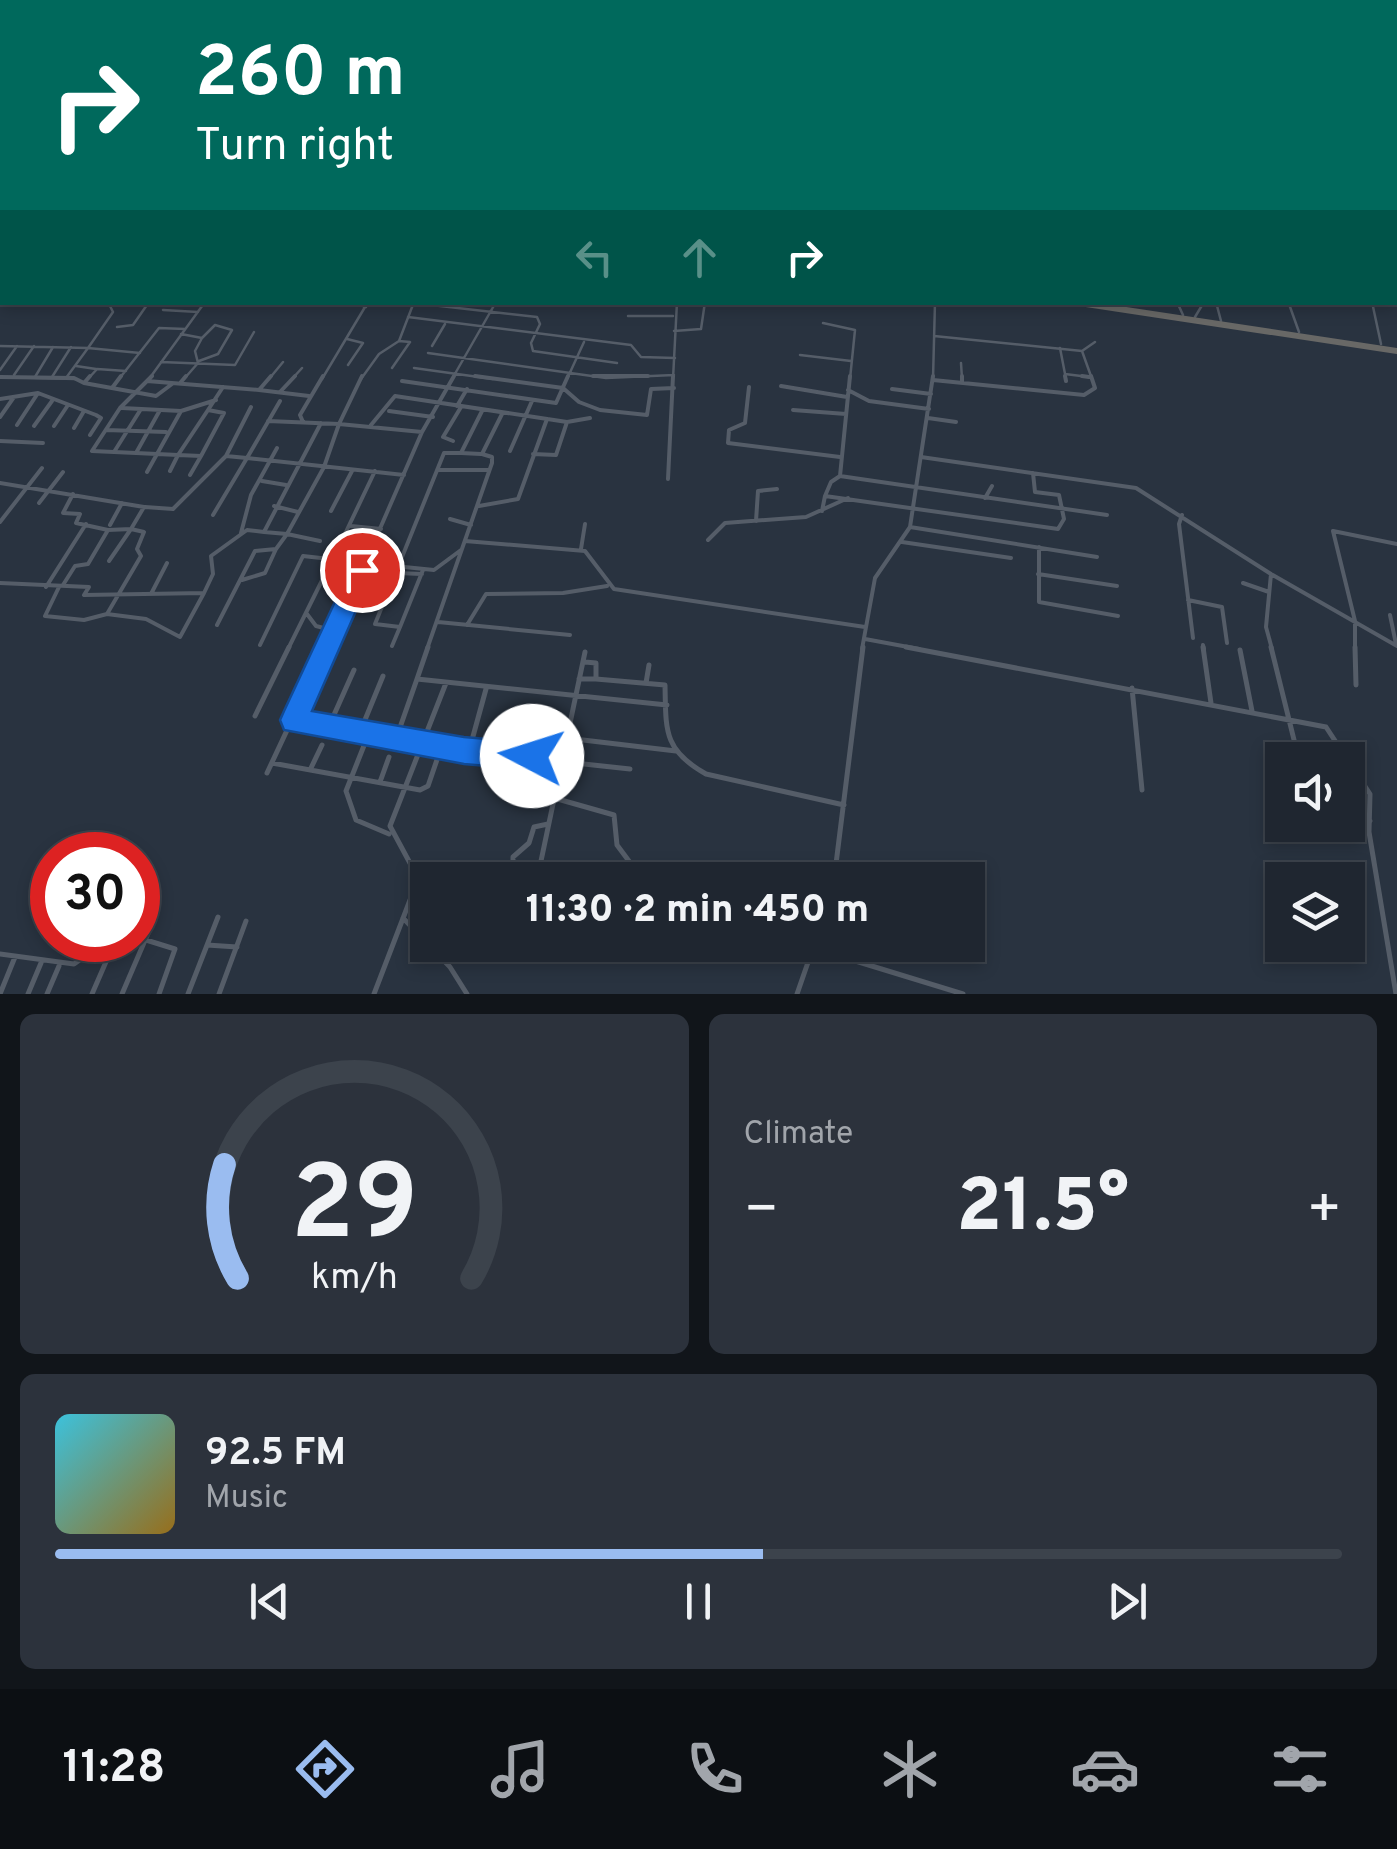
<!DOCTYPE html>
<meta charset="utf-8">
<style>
:root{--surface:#1f2630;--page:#2c323c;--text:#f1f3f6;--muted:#a1a5ab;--line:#3c434c;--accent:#9abcf0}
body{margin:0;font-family:Overpass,sans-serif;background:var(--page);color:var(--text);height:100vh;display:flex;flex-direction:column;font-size:38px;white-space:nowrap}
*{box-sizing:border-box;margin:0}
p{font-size:32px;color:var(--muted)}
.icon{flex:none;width:55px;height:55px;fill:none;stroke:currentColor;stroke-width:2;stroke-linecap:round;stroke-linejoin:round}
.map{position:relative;height:994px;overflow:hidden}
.sheet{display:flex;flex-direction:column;gap:20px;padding:20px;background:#11151a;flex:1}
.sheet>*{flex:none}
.hud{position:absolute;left:0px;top:0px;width:1398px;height:305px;box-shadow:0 5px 15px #0003,0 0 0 2px var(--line);background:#00695c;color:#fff;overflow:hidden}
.buttons{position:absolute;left:1265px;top:742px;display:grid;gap:20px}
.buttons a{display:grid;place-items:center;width:100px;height:100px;border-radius:0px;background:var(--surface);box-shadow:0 5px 15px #0003,0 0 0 2px var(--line);font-size:50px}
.speed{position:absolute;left:30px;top:832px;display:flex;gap:20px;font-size:50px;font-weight:700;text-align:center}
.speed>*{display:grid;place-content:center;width:130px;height:130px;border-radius:50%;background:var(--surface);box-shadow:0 5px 15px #0003,0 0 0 2px var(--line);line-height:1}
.speed .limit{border:15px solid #d22;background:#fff;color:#111}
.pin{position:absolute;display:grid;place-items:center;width:85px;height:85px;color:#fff;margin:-42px;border:5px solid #fff;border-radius:50%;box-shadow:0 2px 10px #0007}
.me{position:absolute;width:110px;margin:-55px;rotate:275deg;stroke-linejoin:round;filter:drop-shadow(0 0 8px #0008)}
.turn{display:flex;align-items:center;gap:35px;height:210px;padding:0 30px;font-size:45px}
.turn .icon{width:130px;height:130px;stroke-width:2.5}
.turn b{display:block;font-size:70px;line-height:85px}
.lanes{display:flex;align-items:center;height:95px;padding:0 30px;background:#0003;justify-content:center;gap:50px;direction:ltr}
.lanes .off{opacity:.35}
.big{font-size:75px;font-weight:800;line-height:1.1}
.sheet .widget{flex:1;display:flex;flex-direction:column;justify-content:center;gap:15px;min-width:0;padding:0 35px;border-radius:15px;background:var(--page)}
.sheet .dial{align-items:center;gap:0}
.dial svg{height:260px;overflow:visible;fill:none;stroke:var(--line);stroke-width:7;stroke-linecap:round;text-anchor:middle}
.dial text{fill:var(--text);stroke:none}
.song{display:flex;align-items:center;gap:30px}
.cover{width:120px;height:120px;border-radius:15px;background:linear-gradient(135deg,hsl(190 70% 55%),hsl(40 70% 35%))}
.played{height:10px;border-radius:5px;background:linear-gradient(90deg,var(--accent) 55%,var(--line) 55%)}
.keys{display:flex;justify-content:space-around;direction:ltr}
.heat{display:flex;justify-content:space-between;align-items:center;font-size:55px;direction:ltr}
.sheet .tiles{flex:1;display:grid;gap:20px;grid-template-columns:1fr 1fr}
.widget:last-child{grid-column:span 2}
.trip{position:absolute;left:410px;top:862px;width:575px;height:100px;border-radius:0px;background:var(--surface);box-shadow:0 5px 15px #0003,0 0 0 2px var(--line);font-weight:800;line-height:100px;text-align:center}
.dock{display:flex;height:160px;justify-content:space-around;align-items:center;background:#0c0f13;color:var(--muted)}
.dock .icon{width:70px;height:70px}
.dock .active{color:var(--accent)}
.dock b{font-size:45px;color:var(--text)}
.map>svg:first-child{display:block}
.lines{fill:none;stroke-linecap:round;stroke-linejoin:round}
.minor-far2{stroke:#555d68;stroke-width:2.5}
.minor-far1{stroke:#555d68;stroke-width:4}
.minor{stroke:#555d68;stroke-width:5}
.tertiary{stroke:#555d68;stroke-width:2.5}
.trunk{stroke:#686866;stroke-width:6}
.rail-casing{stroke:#606977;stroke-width:5}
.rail{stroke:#222a36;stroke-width:2.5;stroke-dasharray:5;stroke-linecap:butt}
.route{fill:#1a73e8;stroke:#114b97;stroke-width:2.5}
</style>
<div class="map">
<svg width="1397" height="994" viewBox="0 0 1397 994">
<rect width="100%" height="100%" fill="#293340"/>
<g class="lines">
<!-- minor-far2 -->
<path class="minor-far2" d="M187,0L192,2
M241,0L245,2
M270,0L275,2
M648,0H697
M1028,0L1039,2
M1121,0L1126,2
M1320,0L1326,2
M1330,1L1355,2
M7,2L24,0
M61,2L76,0
M227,2L232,0
M368,2H432
M745,2H769
M1282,2L1304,1
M1397,91V95
M108,302L113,312L88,348L140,353
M351,302L366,307
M536,302L543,304
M632,302L677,303
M1177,302L1183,315
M1216,302L1221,321
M1272,302H1289
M1372,302L1381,344
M414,303L537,317L540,324L531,343L533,351L617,363
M1289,304L1299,332
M163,310L198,312
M628,316H673
M408,317L631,345L641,357L675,358
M1195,317L1204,302
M823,323L855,330L850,379
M117,327L133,325L149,302
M674,331L701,329L705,302
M181,334L202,338L195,351L198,363L184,379
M934,336L1082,351L1095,342
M347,339L363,343L348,365
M0,346L88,348L66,378
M432,346L445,324
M1060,348L1066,379
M1082,351L1092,379
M428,353L606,378L674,375
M800,355L851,361
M199,361L218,354L232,330L215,325L202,338
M161,362L235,365L254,332
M961,363L962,379
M76,366L96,369
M392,368L410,342L399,341L414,302
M414,368L493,379
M0,370L17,346
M1065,374L1089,377
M14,375L34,346
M0,377L75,379
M35,377L53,347
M52,377L71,347
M88,379L97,369L126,371
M119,379L159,328L185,329
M149,379L205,302
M269,379L283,362
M292,379L302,368
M322,379L368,302
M361,379L379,354L399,341
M452,379L496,302
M567,379L584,342
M673,379L677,302
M933,379L935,302"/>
<!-- minor-far1 -->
<path class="minor-far1" d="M362,376L339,424L422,432
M475,376L563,388L579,402L600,410L647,415L651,389L674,388
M593,376H648
M850,376L840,476L1107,515
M962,376V382
M1065,376L1066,381
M1082,376L1089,377
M0,377L74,378L84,383L90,376
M933,380L1084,395L1095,388L1091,376
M147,381L259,390L271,376
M402,381L556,403L568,376
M181,382L186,376
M84,383L156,396L172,384
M781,386L847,397
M749,387L745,423L729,430L728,443L840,457
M112,388L121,376
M892,389L931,394
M259,390L309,396
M848,390L869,401L929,409
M280,392L295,376
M0,399L38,393L96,415L101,418L90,435
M280,401L247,458L404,475
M457,406L467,389
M122,408L181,411L216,400
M160,410L136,453L178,455
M208,410L224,413L201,456L178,455Z
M208,410L223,387
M793,410L846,414
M389,411L433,417
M0,417L14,397
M928,418L956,422
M268,421L339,424L324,467L287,534L320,541
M303,422L300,415L323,376
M17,425L38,393
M371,425L395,396L567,422L590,418
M34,426L52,401
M54,426L68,405
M74,428L84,411
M106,430L166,432
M0,441L43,443
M453,441L443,437L461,407
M92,451L120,408L152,376
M92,451L136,453
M510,451L532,401
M114,452L141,409
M461,453L481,454
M533,454L556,455L567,422
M921,457L1136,488L1271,574L1397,646
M437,470H489
M170,471L178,455
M375,471L344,536L375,542
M147,472L181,411
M190,475L201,456
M840,476L831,482L825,496L1058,529L1064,519L1059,495L1035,492L1033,473
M668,479L673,376
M262,481L286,485
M0,483L144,507L131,529L108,530
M985,498L992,486
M39,503L63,472
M274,506L298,512
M479,506L518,499L547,419
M145,507L173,509L226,456
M331,511L352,471
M822,511L825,496
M213,515L247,458L226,456L251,407
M1182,515L1179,524L1193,638
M450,519L471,525
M756,521L758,491L777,489
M0,522L42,468
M110,525L122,503
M351,526L381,529
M910,527L1097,557
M241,533L251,495L277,448
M287,534L264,532L321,423
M708,540L725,523L806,517L848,498
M465,541L585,551L614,589L865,627
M902,542L1011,558
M1039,547V602L1118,616
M581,549L585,524
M423,570L400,627L375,624L444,453H461L482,411
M397,573L422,574
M1038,574L1117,586
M1271,574L1266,627L1272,649
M242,580L265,573L276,549
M0,583L89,587L84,595L204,593L213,574L211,556L247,530L264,532
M1243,583L1269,592
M63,585L75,566L88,564L108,530L76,523L80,514L63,513L73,494
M46,587L86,524
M59,587L45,616L84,620L107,614L141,556L137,549L144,532L131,529L109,561
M151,594L167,563
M1188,600L1222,607L1227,643
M107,614L146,619L180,637L204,593
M307,614L316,626L335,631
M1390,615L1396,644
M438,622L570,635
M217,625L255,551L276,549L287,534
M467,625L486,594L563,593L607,586
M865,639L919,649
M260,645L303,556L365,563L422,432L454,376
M1203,645L1204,649
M392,646L400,627
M288,649L344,536
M325,649L365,563L434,570L461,550
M427,649L492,463V457L482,454L502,414
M862,649L875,578L910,527L933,376
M1355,649V621L1333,531L1397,544"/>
<!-- minor -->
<path class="minor" d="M428,647L417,679L667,705
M906,647L1326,727L1370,794L1369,832L1396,994
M1203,647L1211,703
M1271,647L1299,760
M1355,647L1356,685
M1240,650L1252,711
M579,679H596V663L585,662
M596,679L665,685C666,730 663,750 706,774L844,805
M646,683L649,665
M1132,688L1142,790
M255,716L289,647
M293,720L464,751L630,769
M329,726L354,670
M360,732L383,676
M369,733L346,791L356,820L389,834
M397,736L417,679
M566,738L676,751
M469,751L486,689
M501,754L509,769L556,777
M272,763L420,790L428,786L441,748
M311,768L322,745
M267,773L326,647
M380,782L389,757
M554,798L614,815L617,845L643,880
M1348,817L1370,821
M507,880L513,871V857L529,843L534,827L548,824
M537,880L585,652
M625,880H637
M834,880L863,647
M415,887L428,893
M403,918L450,967L467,994
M146,940L175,949L159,994
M207,945L237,947
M813,948L963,994
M0,954L74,964L94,950L112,948L92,994
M0,994L15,957
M28,994L41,963
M47,994L59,966
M122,994L149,931L138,929
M188,994L218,917
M219,994L246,921
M374,994L415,887L411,865L390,826L446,683
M797,994L814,945"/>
<!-- tertiary -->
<path class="tertiary" d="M131,0L139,2
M281,2L287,0
M808,2L819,0"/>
<!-- trunk -->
<path class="trunk" d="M1073,302L1397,351"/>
<!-- rail casing -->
<g class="rail-casing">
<path id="rail" d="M842,2L852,0"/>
</g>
<!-- rail -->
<use href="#rail" class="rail"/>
</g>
<!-- route -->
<path class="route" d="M362,560L374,570L312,711L464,737L532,743L541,747L546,756L541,766L532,770L464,764L284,730L280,720L284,711L353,563Z"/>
</svg>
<div class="buttons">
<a><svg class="icon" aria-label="sound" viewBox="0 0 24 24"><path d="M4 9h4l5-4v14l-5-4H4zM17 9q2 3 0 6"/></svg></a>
<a><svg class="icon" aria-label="layers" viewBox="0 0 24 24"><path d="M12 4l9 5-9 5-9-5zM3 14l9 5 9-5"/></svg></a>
</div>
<div class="speed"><div class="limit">30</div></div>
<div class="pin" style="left:362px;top:570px;background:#d93025"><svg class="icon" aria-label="arrive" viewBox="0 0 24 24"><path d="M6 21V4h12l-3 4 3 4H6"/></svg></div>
<svg class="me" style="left:532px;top:756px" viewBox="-20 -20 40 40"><circle r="19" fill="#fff"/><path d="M0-13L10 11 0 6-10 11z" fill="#1a73e8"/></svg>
<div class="trip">11:30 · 2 min · 450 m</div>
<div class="hud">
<div class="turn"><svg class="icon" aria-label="right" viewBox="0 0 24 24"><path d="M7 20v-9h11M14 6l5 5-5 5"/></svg><div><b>260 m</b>Turn right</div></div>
<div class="lanes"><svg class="icon off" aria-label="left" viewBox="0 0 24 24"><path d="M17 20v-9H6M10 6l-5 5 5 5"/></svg><svg class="icon off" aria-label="ahead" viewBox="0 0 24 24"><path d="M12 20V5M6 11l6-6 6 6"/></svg><svg class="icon" aria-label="right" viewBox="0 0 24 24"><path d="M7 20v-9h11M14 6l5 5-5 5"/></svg></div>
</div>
</div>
<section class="sheet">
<div class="tiles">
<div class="widget dial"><svg viewBox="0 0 100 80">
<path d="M14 69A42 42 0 1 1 86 69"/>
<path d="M14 69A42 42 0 0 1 10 34" stroke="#9abcf0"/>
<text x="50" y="56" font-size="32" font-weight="700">29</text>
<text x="50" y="72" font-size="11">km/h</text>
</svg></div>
<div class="widget"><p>Climate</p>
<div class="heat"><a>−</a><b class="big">21.5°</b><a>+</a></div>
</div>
<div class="widget">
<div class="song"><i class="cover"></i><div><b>92.5 FM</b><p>Music</p></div></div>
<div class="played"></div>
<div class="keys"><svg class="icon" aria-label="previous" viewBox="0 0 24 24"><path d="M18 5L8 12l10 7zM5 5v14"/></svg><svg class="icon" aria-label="pause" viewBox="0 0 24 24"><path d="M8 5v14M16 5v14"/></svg><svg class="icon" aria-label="next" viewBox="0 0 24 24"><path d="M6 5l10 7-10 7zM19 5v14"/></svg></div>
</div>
</div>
</section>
<nav class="dock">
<b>11:28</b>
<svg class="icon active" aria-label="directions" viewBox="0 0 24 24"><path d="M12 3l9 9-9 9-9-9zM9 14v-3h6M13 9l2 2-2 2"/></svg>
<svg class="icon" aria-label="music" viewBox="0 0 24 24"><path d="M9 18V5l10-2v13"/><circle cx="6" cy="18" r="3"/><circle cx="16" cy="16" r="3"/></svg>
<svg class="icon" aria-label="phone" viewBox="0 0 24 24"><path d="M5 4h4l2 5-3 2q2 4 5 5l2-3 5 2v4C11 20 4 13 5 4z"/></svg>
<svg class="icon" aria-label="climate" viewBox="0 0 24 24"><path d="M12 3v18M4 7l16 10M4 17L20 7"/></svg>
<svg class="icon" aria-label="car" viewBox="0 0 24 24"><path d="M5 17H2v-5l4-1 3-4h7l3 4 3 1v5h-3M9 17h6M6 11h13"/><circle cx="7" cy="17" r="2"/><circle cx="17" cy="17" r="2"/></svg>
<svg class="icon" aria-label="filters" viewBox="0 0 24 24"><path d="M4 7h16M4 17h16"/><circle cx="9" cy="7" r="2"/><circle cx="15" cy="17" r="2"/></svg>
</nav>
